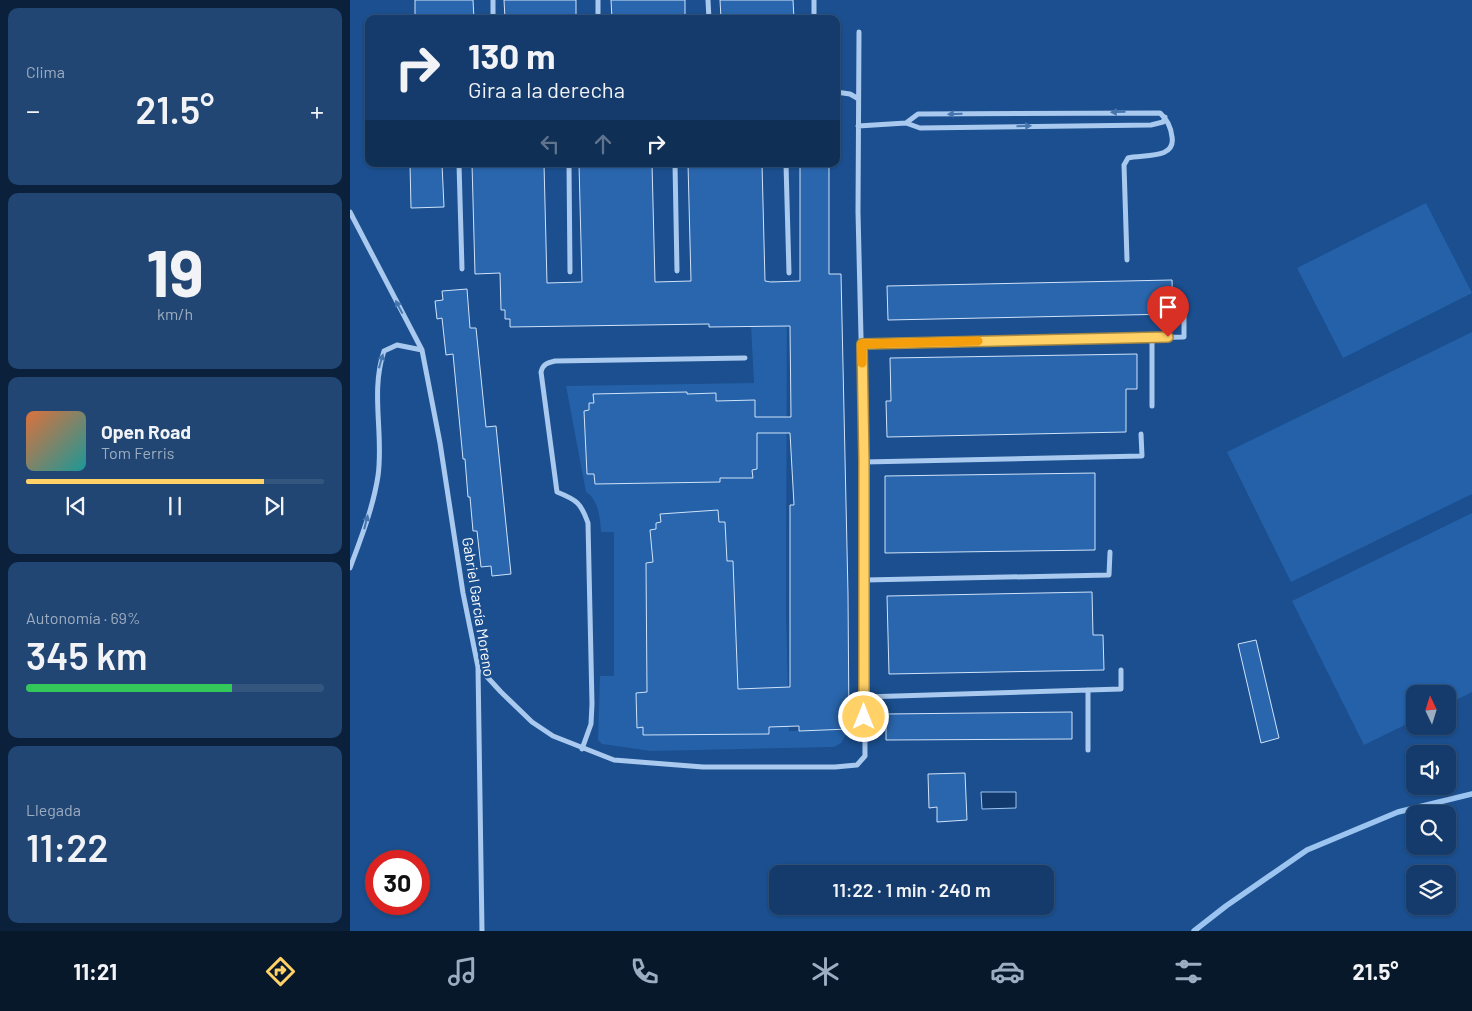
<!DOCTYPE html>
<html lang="es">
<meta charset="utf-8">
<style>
:root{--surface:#143b6b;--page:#214673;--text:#f1f3f6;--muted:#9dadc1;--line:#33557e;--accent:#ffd166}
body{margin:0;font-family:Barlow,sans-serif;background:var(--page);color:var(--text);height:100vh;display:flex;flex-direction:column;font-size:19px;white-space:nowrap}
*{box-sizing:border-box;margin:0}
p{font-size:16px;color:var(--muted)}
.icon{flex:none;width:28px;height:28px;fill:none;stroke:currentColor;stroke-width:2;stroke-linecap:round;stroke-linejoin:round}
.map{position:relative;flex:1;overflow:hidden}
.panel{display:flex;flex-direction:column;gap:8px;padding:8px;background:#0b203b;width:350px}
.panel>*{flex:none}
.banner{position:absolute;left:15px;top:15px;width:475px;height:152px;border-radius:10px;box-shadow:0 1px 4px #0004,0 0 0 1px var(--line);background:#143b6b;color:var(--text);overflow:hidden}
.needle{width:32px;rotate:356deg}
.buttons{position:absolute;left:1056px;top:685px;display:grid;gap:10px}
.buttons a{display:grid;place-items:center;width:50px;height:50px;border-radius:10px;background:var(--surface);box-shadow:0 1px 4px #0004,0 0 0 1px var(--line);font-size:25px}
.speed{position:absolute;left:15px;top:850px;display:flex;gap:10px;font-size:25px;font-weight:700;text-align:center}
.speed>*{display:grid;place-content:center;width:65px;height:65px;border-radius:50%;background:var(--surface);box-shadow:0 1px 4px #0004,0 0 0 1px var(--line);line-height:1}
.speed .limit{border:8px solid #d22;background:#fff;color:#111}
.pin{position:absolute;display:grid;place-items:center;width:42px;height:42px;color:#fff;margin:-51px -21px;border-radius:50% 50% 50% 0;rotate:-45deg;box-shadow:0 0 5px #0007}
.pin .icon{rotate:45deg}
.me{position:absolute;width:55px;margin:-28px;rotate:0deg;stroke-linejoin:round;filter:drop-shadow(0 0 4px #0008)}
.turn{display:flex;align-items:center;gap:18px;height:105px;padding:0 20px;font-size:22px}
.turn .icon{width:65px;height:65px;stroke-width:2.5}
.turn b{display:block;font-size:35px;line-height:42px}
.lanes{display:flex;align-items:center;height:48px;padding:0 20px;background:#0003;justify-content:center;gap:25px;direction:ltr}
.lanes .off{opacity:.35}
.big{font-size:38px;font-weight:600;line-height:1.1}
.panel .card{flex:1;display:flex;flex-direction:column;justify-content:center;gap:8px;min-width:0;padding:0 18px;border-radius:10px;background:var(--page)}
.panel .dial{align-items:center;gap:0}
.dial b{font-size:65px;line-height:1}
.song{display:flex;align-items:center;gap:15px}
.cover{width:60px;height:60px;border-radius:8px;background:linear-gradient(135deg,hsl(20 70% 55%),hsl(180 70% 35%))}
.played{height:5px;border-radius:2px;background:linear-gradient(90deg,var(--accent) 80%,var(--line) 80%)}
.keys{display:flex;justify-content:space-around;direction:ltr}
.heat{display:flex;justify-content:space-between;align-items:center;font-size:28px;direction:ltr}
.charge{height:8px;border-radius:4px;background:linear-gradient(90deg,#34c759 69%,var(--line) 0)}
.trip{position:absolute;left:419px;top:865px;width:285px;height:50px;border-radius:10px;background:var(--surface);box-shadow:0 1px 4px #0004,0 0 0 1px var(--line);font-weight:600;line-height:50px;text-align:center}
.tab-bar{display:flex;height:80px;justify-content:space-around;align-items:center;background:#08182b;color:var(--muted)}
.tab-bar .icon{width:35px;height:35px}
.tab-bar .selected{color:var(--accent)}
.tab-bar b{font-size:22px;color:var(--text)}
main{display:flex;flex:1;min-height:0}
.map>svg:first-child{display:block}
.green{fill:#2461a8}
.water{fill:#123a6d;stroke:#9cc4f0}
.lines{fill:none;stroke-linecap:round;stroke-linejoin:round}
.stream{stroke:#9cc4f0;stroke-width:5.5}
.building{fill:#2a66ad;stroke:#cfe3fa}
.minor{stroke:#a9c9ee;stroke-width:5}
.oneway{fill:#4674ac}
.route-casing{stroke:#a68842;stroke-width:12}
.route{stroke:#ffd166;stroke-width:9}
.slow{stroke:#f59e0b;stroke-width:9}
.labels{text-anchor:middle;stroke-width:5;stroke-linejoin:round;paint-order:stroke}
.street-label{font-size:15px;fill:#fff;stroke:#1b4f8f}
</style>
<main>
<section class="panel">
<div class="card"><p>Clima</p>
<div class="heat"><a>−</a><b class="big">21.5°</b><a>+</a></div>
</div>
<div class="card dial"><b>19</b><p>km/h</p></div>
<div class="card">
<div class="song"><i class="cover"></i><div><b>Open Road</b><p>Tom Ferris</p></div></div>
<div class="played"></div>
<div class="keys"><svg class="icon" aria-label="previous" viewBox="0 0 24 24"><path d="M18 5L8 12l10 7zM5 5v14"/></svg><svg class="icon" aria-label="pause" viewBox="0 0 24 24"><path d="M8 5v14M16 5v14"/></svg><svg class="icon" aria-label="next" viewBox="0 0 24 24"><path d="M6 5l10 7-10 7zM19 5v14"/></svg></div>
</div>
<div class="card"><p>Autonomía · 69%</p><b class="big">345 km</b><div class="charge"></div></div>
<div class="card"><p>Llegada</p><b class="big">11:22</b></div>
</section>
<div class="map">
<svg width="1122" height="931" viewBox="0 0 1122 931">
<rect width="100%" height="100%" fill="#1b4f8f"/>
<!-- green -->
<path class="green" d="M1076,203L1122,293L993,358L947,268Z
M421,280L437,282L436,612L439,731L499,729L491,743L484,747L301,751L252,744L248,740L250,676H264V532H251C250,518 249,500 236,492L216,386L404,383L401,326H420V318L424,317Z
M1122,332V494L941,582L877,452Z
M1122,513V692L1098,704V694H1065V720L1014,745L942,601Z"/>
<!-- water -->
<path class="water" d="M631,792H666V808L632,809Z"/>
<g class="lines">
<!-- stream -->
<path class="stream" d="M844,931L876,906L957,850L1048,812L1122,794"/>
</g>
<!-- building -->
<path class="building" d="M65,0H123L124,19H65Z
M154,0H226V19H155Z
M261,0H335V19H262Z
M370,0H443L444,19H371Z
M60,164H92L94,207L61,208Z
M122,164H194L197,283L232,282L229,164H302L305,282L341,281L338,164H412L415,281L421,282L450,281V164H479V274H491L498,594L499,729L449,731V726L419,727V734L293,735V727L287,728L286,693L297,692L296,563L303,562L300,530L306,529V523L311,522L310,514L368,510L369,522H375L377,561H383L388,689L440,687V505H444L440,433H407V469L402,470L403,478H370V482L245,484L244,474H237L234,411L239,410V403H244L243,394L337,392V394L366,393V401L405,400V417H441L440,326L359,327V324L160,327V319H155V310H151L150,273L125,274Z
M822,280L823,314L538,320L537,286Z
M117,289L120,328H126L136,427L146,426L161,574L142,576L141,566L131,567L127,531H123L120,497H118L115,459H113L103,354L96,355L92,318L87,319L85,301L93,300L92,291Z
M787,354V389H776V432L537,437L536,401H541L540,358Z
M745,473V550L535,553V476Z
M742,592L743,635H753L754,670L539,674L537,596Z
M906,640L929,738L911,743L888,644Z
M722,712V739L536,740V714Z
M615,773L617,820L587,822V807L579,808L578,774Z"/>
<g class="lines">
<!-- minor -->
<path class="minor" d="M143,0V19
M248,0V19
M358,0L359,19
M464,0V19
M486,92L500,94L507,98
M556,123L568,114L810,113C818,120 821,127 822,137C826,160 792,154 778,158L774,165L777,260
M508,126L556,123L570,128L801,125L813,122L815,117
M109,164L112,269
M219,164L220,272
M325,164L327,271
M436,164L439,273
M0,212L72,350L90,443L113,593L128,667L132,931
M802,337V406
M511,344L834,337V312
M514,462L792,456L791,434
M0,568C11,538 23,508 28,476C34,435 20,392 34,351L47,345L72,350
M515,580L759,575L760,552
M128,667L151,692L182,722L203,736L264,760L353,767H485L507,765L515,756L514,462L508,212L509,32
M514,697L771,689V670
M232,749L241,724L242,704L238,523C231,503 227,500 207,492L191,372C193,364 197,363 205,361L395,358
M738,750V690"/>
</g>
<!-- one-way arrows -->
<defs><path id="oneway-solid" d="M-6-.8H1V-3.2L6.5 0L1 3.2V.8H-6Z" transform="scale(1.25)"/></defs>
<g class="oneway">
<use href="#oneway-solid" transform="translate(768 112) rotate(179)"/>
<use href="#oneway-solid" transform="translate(605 114) rotate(179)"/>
<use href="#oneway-solid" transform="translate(674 126) rotate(-1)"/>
<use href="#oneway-solid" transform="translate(49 307) rotate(-118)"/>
<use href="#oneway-solid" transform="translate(31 361) rotate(-74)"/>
<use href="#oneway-solid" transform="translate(16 522) rotate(-76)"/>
</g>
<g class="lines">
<!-- route casing -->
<g class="route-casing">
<path id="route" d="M514,717V462L512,344L818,337"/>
</g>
<!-- route -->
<use href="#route" class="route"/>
<!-- slow -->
<path class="slow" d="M512,363V344L628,341"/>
</g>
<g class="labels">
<!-- street labels -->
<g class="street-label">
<text transform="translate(128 607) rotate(81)" y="5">Gabriel García Moreno</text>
</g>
</g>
</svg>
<div class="buttons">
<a><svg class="needle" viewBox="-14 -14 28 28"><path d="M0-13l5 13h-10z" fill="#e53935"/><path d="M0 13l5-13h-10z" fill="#9dadc1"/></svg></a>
<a><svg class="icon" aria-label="sound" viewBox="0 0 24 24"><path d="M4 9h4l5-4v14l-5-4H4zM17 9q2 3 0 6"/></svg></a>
<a><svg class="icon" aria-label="search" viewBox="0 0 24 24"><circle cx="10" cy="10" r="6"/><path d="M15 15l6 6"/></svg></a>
<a><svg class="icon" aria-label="layers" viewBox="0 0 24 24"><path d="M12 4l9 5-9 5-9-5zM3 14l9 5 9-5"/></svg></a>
</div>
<div class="speed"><div class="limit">30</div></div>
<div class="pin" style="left:818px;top:337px;background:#d93025"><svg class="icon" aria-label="arrive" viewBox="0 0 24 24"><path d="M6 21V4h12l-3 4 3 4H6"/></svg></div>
<svg class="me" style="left:514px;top:717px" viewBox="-20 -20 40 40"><circle r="17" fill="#ffd166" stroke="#fff" stroke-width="3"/><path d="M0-11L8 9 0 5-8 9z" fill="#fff"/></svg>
<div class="trip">11:22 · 1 min · 240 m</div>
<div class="banner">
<div class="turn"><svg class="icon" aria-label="right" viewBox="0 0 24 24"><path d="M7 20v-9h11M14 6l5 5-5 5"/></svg><div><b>130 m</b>Gira a la derecha</div></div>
<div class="lanes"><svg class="icon off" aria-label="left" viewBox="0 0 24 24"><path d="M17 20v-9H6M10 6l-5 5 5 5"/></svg><svg class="icon off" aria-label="ahead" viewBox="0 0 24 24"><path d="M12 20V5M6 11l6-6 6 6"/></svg><svg class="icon" aria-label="right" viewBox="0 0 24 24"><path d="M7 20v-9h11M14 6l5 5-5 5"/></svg></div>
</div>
</div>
</main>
<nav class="tab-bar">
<b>11:21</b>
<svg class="icon selected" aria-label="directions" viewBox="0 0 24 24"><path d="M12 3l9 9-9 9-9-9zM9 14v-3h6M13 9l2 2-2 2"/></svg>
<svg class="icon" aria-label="music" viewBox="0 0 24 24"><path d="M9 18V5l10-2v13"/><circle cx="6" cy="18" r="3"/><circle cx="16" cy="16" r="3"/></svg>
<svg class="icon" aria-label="phone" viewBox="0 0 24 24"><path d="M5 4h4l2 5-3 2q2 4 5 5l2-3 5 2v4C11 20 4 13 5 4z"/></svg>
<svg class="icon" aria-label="climate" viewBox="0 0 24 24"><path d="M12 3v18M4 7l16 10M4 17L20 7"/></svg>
<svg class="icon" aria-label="car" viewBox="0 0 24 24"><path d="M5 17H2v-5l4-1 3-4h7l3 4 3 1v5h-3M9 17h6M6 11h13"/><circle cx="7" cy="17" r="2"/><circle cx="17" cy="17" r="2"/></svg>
<svg class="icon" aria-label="filters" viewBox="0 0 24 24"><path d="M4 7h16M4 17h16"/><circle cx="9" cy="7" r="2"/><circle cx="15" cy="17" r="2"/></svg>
<b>21.5°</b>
</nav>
